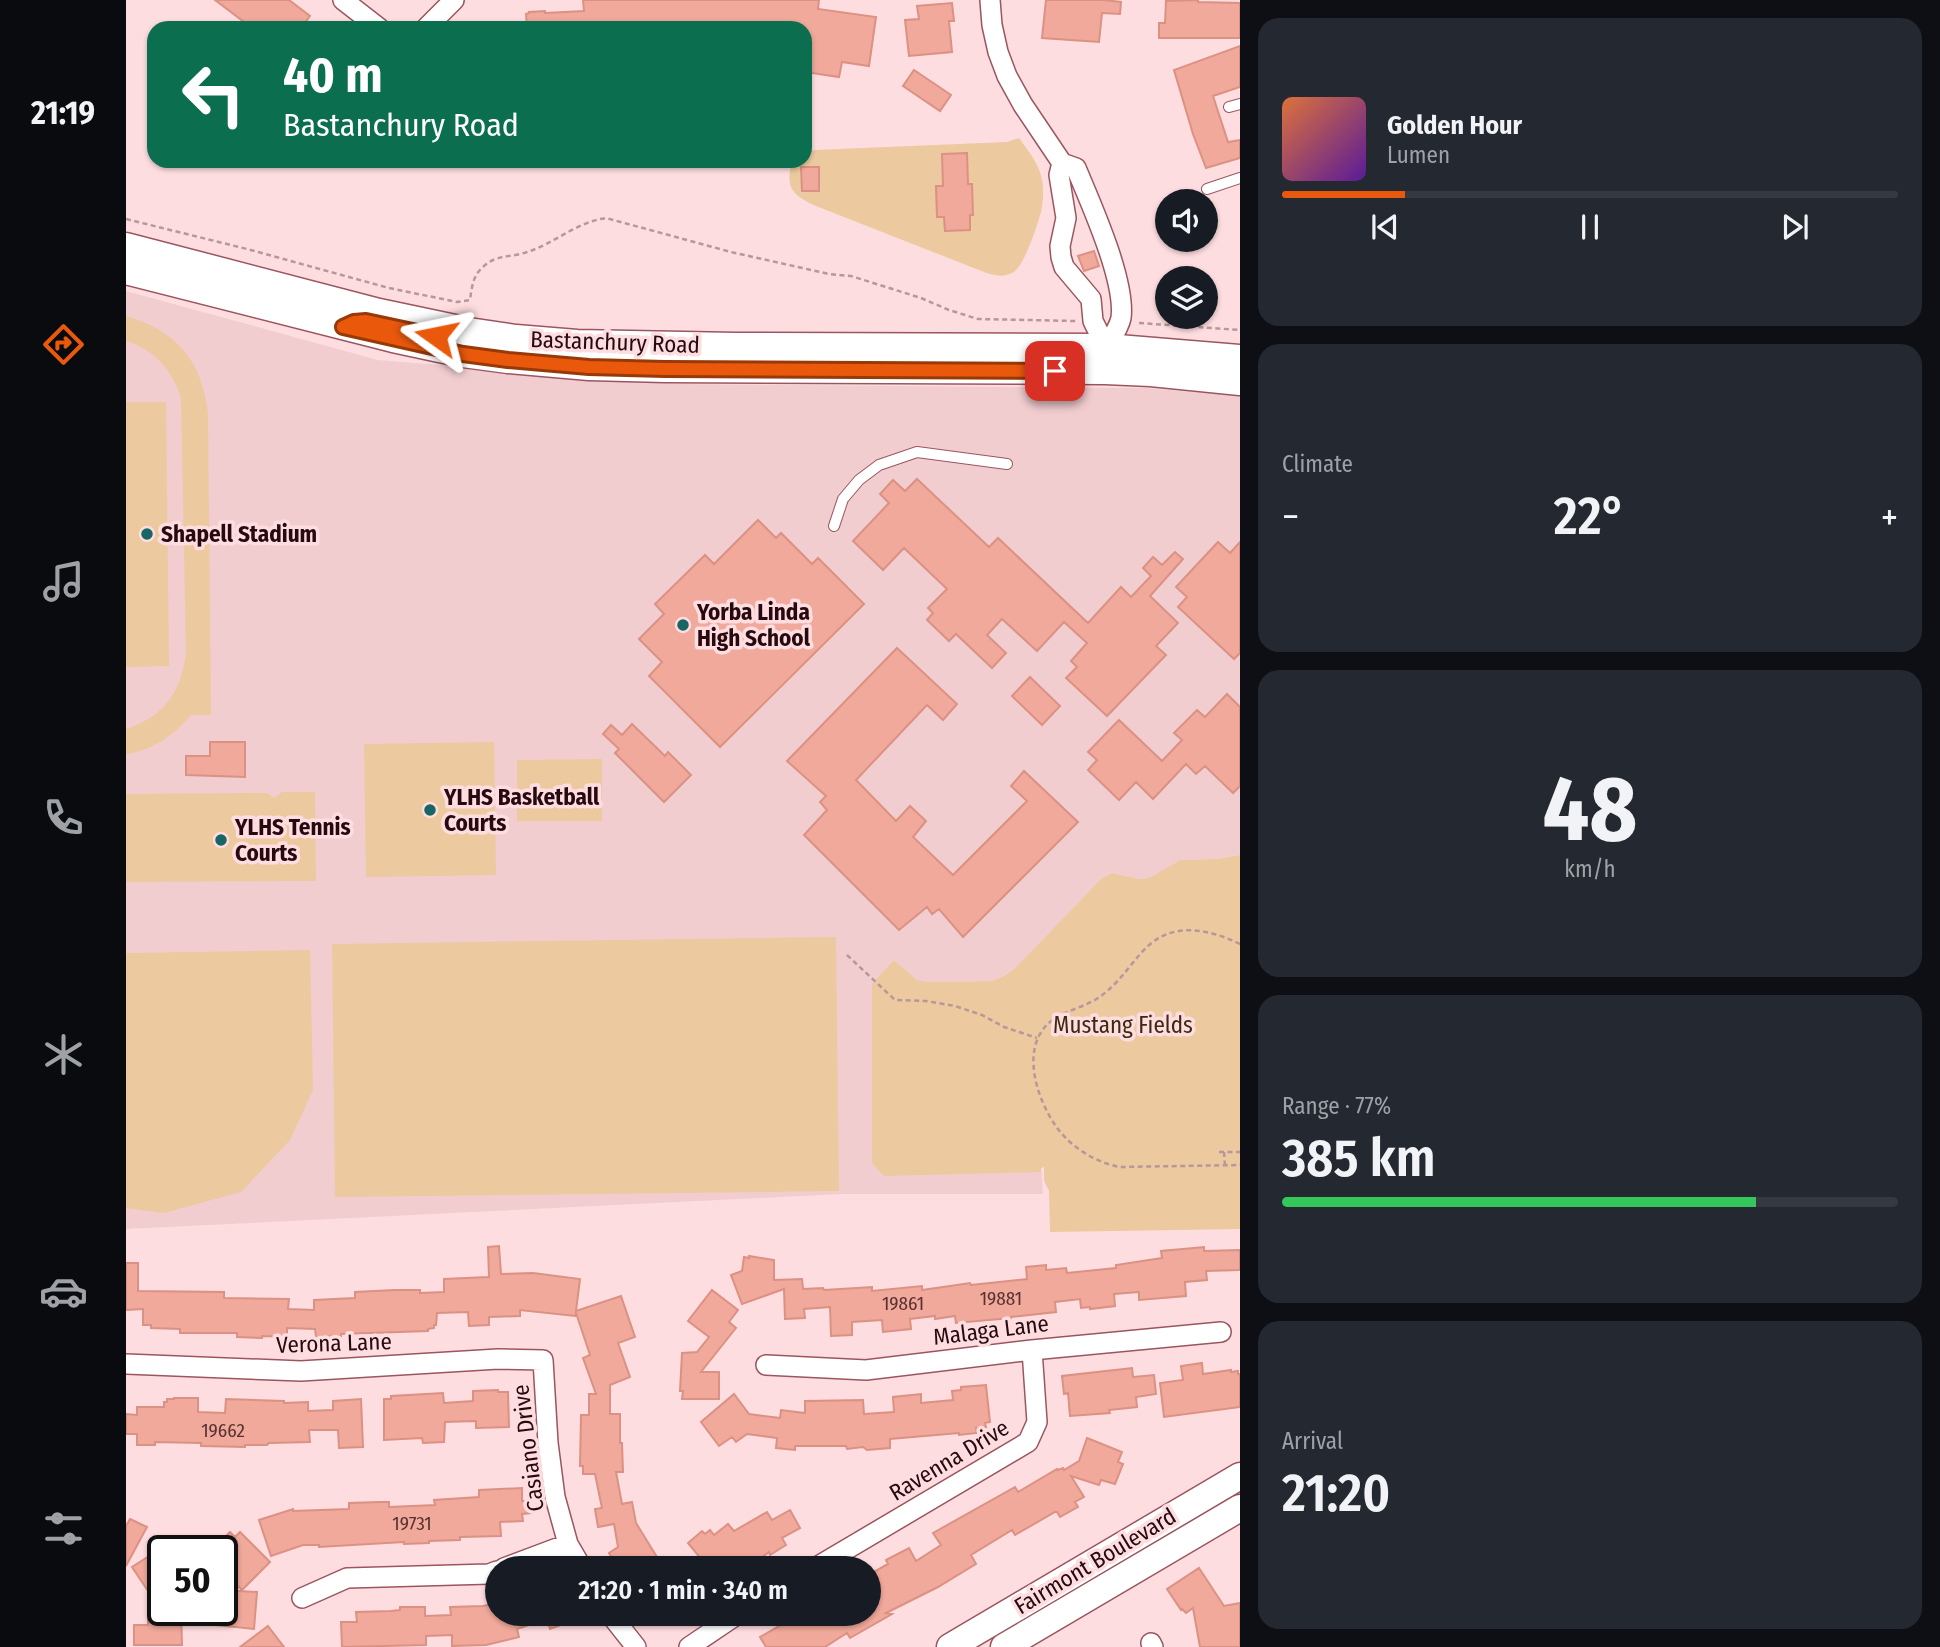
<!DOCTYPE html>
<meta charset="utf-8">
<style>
:root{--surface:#171b24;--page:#242831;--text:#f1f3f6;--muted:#9ea1a6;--line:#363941;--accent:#ea580c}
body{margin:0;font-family:"Fira Sans Condensed",sans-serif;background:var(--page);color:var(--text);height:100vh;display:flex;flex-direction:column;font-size:26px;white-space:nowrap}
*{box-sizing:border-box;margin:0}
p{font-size:23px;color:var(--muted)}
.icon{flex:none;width:38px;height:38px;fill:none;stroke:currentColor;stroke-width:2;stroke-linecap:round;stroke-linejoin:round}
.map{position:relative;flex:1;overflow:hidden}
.details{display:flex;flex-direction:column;gap:18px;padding:18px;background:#0d0f14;width:700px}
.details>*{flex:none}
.top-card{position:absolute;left:21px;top:21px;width:665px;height:147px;border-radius:21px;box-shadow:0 2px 5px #0004;background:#0b6e4f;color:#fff;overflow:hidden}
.controls{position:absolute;left:1029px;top:189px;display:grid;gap:14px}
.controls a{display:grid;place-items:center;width:63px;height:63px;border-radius:50%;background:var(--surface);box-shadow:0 2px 5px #0004;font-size:35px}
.speed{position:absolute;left:21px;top:1535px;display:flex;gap:14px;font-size:35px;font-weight:700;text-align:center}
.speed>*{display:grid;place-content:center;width:91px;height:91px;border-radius:50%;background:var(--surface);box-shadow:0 2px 5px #0004;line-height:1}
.speed .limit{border:4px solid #111;border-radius:10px;background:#fff;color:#111}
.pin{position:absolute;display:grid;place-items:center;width:60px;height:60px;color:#fff;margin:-30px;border-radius:14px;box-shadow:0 4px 10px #0006}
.me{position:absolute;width:77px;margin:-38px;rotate:282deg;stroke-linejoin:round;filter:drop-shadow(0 0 5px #0008)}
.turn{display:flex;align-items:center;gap:24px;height:147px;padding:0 21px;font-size:32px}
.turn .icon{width:91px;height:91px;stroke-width:2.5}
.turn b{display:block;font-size:49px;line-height:60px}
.big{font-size:52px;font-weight:600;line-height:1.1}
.details .tile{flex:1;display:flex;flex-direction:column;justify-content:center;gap:10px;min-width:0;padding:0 24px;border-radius:21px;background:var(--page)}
.details .dial{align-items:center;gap:0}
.dial b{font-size:91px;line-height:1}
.song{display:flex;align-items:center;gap:21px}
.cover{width:84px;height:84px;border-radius:10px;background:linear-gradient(135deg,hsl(20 70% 55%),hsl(270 70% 35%))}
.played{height:7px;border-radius:4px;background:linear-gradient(90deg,var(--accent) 20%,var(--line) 20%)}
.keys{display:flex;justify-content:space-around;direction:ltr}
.heat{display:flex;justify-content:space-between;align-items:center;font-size:38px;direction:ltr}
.charge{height:10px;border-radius:5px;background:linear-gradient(90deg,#34c759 77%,var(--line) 0)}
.trip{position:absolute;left:359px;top:1556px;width:396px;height:70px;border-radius:35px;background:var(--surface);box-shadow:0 2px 5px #0004;font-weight:600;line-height:70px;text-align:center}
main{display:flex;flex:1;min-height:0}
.dock{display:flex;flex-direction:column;width:126px;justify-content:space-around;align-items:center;background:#090b0e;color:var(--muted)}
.dock .icon{width:49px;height:49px}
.dock .selected{color:var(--accent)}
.dock b{font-size:32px;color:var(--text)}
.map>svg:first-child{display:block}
.built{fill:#f1cdd0}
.green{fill:#ecc99e}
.building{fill:#f0a99a;stroke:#db9183;stroke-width:2}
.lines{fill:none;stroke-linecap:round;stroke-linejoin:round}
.lane-casing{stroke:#9b555f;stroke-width:12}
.street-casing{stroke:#9b555f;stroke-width:22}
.secondary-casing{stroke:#9b555f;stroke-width:29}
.path{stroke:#b6979b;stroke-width:2.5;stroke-dasharray:5 3.5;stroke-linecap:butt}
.lane{stroke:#fff;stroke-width:10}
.street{stroke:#fff;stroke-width:19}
.secondary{stroke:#fff;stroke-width:26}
.route-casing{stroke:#983908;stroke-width:18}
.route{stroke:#ea580c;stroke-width:12}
.poi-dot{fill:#186664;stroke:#fedde0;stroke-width:2.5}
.labels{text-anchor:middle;stroke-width:7;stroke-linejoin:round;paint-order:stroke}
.number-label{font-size:19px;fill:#583232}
.street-label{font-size:23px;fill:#260a0f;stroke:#fedde0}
.poi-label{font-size:23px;font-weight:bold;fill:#260a0f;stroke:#fedde0;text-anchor:start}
.park-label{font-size:23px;fill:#3b2910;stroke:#fedde0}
</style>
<main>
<nav class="dock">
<b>21:19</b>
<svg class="icon selected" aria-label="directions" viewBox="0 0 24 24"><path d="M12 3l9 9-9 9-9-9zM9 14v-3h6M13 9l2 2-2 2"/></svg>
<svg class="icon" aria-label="music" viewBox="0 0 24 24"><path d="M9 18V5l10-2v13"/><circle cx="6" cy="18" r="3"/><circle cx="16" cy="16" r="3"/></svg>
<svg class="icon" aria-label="phone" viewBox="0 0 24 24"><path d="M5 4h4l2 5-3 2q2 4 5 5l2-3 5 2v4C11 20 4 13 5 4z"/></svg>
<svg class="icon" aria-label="climate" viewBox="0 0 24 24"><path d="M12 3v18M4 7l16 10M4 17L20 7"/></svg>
<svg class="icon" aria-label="car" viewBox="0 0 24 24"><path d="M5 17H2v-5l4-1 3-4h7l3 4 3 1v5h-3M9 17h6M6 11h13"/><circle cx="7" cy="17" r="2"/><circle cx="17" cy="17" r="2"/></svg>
<svg class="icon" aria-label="filters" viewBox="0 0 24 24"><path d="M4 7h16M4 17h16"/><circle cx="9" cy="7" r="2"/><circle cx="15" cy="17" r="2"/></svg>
</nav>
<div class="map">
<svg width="1114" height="1647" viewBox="0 0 1114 1647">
<rect width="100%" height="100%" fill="#fedde0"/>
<!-- built -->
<path class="built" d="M0,291L252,360L544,384L1021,388L1114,396V855L1091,859L1054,860L1023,878L1014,879L986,873L976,878L888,969L878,976L866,981L802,982L791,980L768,960L746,985L913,1136L917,1194H717L0,1229Z"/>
<!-- green -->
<path class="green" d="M893,138C902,151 913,163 916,180C918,189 917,203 915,212C911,226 899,263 889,271C879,278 869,276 858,272L690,206C666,195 659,188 666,161H679V152L689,150L881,142Z
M0,316C51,331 76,361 82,413L85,715H65C48,735 26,751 0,754V729C39,716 54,693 60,654L55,398C46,370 29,350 0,341Z
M0,402H40L43,666L0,667Z
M368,742L370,875L240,877L238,744Z
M476,759V821H391V760Z
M156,792H189L190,881L0,882V794L141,793L148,798Z
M1114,855V1229L924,1232L923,1191L918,1181V1167L915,1168V1172L758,1176L746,1163V984L768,960L791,980L802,982L866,981L878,976L888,969L976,878L986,873L1014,879L1023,878L1054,860L1091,859Z
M710,937L713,1191L209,1197L206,944Z
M184,950L187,1090L164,1140L115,1192L38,1213L0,1208V953Z"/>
<!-- building -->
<path class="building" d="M89,0H163L184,16L175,28H126Z
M457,0H693L692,9L750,17L743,66L716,62L713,77L679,72V28H401L400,14L403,13V12L419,11V13L458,11Z
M920,0H978L995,2L994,14L976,13L973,42L916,38Z
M1072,0V2L1114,3V38H1033V23H1039L1040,1Z
M826,3L828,21H823L826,52L783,56L779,20L793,19L791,6Z
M1114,46V87L1087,96L1102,142L1114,140V158L1080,168L1067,134L1048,70Z
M788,70L825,95L814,111L777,86Z
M841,153L842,184H846L847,215H844V230L819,231L818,217H811L810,186H817L816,154Z
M675,167H693V191H676Z
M968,251L973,266L958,271L952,256Z
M791,479L863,547L872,538L962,623L995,587L1005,597L1025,576L1017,568L1027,557L1036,565L1049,552L1057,559L1024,596L1052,623L1030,646L1040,655L981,716L940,678L951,667L945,661L961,643L938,622L911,651L876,619L861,635L880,653L866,668L830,634L823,641L801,620L807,613L802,608L821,589L778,548L757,570L727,541L763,503L754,494L767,480L779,491Z
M632,520L650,538L655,533L686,564L692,558L738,604L594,747L523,676L536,662L513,639L538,614L529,604L579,555L588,564Z
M1092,542L1104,553L1114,542V653L1108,659L1052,607L1061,597L1050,587Z
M771,648L831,704L817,720L801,705L730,780L770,821L784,806L800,821L787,837L827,875L901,801L885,786L898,771L952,822L837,937L813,909L806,914L801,907L773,930L678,835L701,810L694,802L700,796L661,761Z
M904,677L934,706L916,725L886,696Z
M1101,694L1114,707V786L1107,793L1079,766L1070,774L1060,764L1027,799L1010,782L993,800L962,770L971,760L962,752L993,720L1036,761L1056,740L1048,733L1071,710L1079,717Z
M506,724L539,756L542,752L565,775L538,802L489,753L493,749L477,734L485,725L496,735Z
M84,742H119V777L60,775V756H84Z
M373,1246L375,1274L407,1273L454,1279L450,1311L495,1296L509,1337L492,1343L504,1377L484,1385V1414H494V1443H496L497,1472H490L496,1504L506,1502L510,1523L534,1562L524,1568H492L483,1553L492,1547L488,1524L472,1527L469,1509L476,1508L469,1474H457V1466H454L455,1415H463V1394H470L457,1358L464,1355L450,1313L449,1316L394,1310V1316L363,1317V1325L343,1326L342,1312L311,1313L310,1325H308V1328L302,1329V1331L215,1334V1336L190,1337L189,1329L161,1328V1337L136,1336V1338L111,1337V1333H54V1329L25,1328V1325H17V1309L0,1310V1263H12V1291L98,1292V1298L163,1299L162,1309L188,1310V1300L229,1298V1292L269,1290H294V1293L318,1292V1279L363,1277L362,1247Z
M1078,1247V1251L1114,1250V1270L1080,1271L1081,1280L1059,1282L1060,1296L1013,1300V1292L988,1294L989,1306L964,1309V1307L955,1308L954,1299L929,1302L930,1312L885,1317V1318L830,1323L829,1316L809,1319V1316L784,1319L785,1329L757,1332L756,1320L726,1322V1335L705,1336L704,1307L678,1309L679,1318L659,1319L658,1289L616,1304L605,1275L616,1271L618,1257L623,1258V1256L648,1260V1280L676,1279L677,1289L697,1288L698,1290L746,1287V1291L796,1286V1290L844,1283L845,1285L901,1279L900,1267L920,1265V1270L940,1268L941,1273L990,1268V1265L1036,1258L1035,1251Z
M586,1290L612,1310L603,1322L610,1328L575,1372H593V1399H556L557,1391H554L556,1353L571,1352L583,1337L562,1321Z
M1076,1363L1077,1374L1105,1370V1372L1112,1371V1374H1114V1407L1038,1417L1034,1383L1057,1380L1055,1366Z
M1006,1368L1007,1377L1028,1375L1030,1394L1010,1397L1011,1407L983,1410L984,1413L944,1416L942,1393L938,1394L936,1376Z
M860,1385L864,1422L859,1423L860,1427L850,1428L851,1433L833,1435V1433L764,1439V1448L741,1450L737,1447L721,1449L720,1446H669V1450L650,1448L651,1438L621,1434L610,1442L606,1437L593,1446L575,1422L608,1394L623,1414L654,1418L655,1410L679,1413V1401L737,1400L738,1414L768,1412L767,1397L795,1394V1403L827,1400L826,1391L835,1390V1387Z
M372,1390V1392H382L383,1427L350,1428V1421L319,1422L318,1442L297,1443L296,1438L258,1440V1399H265V1396L317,1393L318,1403L347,1401V1391Z
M48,1398H72V1412L99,1413L100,1399L158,1401V1403L182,1402V1411L207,1410V1401L235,1399L237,1447L213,1448L212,1430H183L184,1442L143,1443L141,1445H119V1447L75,1446V1443L29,1442V1445H11V1434H0V1414L11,1415V1407H38V1402H41V1399H48Z
M961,1438L996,1452L992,1462L997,1464L989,1484L975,1480L973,1485L945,1476L958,1497L949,1502L952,1507L934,1517L931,1512H929L889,1535L886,1530L845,1555L850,1564L812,1587L760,1613L766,1614L724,1638L721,1633L699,1647H640L634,1637L674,1614H742V1575L762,1564L760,1560L783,1548L790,1561L815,1545L807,1533L889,1487L892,1492L931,1469L932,1470L937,1468L938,1470L953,1461Z
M396,1488V1501H405V1513L396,1514L397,1521L374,1522L375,1536L334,1537V1540L303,1541V1543L278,1544V1542L193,1547V1545H177L145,1556L133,1520L167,1509V1511L223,1509V1503L254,1502H263V1507L309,1505L308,1500L353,1497V1490Z
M664,1510L674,1528L656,1538L660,1545L644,1555L643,1552L622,1568H613L608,1562L599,1568H566L576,1560L562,1543L576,1531L579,1534L584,1530L588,1535L602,1524L608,1531L641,1512L646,1520Z
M4,1519L21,1527L0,1566V1526Z
M104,1532L109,1537L114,1532L144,1562L116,1590L96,1571V1550H92L89,1547Z
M37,1547V1610H55L56,1645H8V1625H22V1591L6,1567Z
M1073,1568L1098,1606L1114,1603V1647H1074L1067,1608L1060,1613L1056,1609L1055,1610L1041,1589Z
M96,1590L131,1592L128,1629L90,1625L91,1610H96Z
M371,1603V1614H462V1615L424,1629L421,1619L391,1629L393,1637L360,1645L326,1646V1635L300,1636V1645L216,1647L215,1622H231L230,1612L265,1611L274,1610V1607H299V1616L325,1615L324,1607L357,1606Z
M142,1626L158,1647H114Z"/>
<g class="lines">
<!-- lane casing -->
<g class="lane-casing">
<path id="lane" d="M1103,107L1114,104
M1081,189L1114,178
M708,526L717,499L733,480L753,465L791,452L881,464"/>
</g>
<!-- street casing -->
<g class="street-casing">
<path id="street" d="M217,0L253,28
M864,0L866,25L872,52L881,76L897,105L936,163L950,168C965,204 1000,281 995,318C993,328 985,339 980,347
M300,28L328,0
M936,163L933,175L940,218L934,246L935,257L938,267L965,299L967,321L980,347V357
M0,1364L175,1371L372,1359L417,1360L422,1443L429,1497L442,1544L456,1568
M640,1365L740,1370L906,1350L1095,1332
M378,1568L442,1544
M689,1568L902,1442L911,1422L906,1350
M176,1598L221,1578L363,1574L371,1571
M484,1614L510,1647
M1025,1643L1027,1647
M563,1647L612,1614"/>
</g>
<!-- secondary casing -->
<g class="secondary-casing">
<path id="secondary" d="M0,246L253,312L343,331L390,338L451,343L610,346L980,347L1114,358
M0,271L267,339L337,354L382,360L463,367L539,369L979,371L1025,373L1114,382
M824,1647L1114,1476
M878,1647L1114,1508"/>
</g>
<!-- path -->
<path class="path" d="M0,219L121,249L263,288L331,302L344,300C346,286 347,275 358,266C369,256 381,257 394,254C425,247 449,222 480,218L605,252L703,274L725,276L795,298L823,310L852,319L950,321
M1013,323L1114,330
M1114,944C1083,929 1047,921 1020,948C1003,965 993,984 972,998C952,1011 926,1012 914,1034C898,1062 914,1105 932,1129C946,1148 971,1163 994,1167L1114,1165
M721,955L769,1000L800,1001L829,1006L856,1015L878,1027L911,1038
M1093,1152H1114
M1098,1152L1099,1165"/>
<!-- lane -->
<use href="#lane" class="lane"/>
<!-- street -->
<use href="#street" class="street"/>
<!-- secondary -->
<use href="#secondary" class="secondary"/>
</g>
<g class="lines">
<!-- route casing -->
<g class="route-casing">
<path id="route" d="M310,336L240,321L228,322L217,327L337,354L382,360L463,367L539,369L929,371"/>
</g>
<!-- route -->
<use href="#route" class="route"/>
</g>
<!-- markers -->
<g class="poi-dot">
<circle cx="21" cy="534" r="7"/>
<circle cx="557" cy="625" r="7"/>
<circle cx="304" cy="810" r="7"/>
<circle cx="95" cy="840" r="7"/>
</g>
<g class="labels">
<!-- number labels -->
<g class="number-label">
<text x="875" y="1305">19881</text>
<text x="777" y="1310">19861</text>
<text x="97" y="1437">19662</text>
<text x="286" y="1530">19731</text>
</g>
<!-- street labels -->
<g class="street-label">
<text transform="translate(489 342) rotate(2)" y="8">Bastanchury Road</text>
<text transform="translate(865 1330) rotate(-7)" y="8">Malaga Lane</text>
<text transform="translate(208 1343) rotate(-2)" y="8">Verona Lane</text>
<text transform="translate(402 1448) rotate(-97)" y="8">Casiano Drive</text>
<text transform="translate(823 1460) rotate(-31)" y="8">Ravenna Drive</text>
<text transform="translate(969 1561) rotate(-31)" y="8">Fairmont Boulevard</text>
</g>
<!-- poi labels -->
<g class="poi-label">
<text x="35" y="542">Shapell Stadium</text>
<text x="571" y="620">Yorba Linda<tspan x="571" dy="26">High School</tspan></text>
<text x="318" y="805">YLHS Basketball<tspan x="318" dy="26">Courts</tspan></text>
<text x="109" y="835">YLHS Tennis<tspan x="109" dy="26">Courts</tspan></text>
</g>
<!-- park labels -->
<g class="park-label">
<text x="997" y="1033">Mustang Fields</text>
</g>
</g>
</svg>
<div class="controls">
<a><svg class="icon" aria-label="sound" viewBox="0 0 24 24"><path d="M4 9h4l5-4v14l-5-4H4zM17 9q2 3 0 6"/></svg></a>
<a><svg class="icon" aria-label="layers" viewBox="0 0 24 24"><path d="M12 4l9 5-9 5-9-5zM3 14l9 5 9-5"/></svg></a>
</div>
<div class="speed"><div class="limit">50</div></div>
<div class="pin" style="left:929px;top:371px;background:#d93025"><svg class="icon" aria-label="arrive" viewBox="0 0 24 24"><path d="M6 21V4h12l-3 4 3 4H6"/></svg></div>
<svg class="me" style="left:310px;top:336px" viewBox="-20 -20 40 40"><path d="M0-17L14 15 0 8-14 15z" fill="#ea580c" stroke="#fff" stroke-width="4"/></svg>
<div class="trip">21:20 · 1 min · 340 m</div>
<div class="top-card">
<div class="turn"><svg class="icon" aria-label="left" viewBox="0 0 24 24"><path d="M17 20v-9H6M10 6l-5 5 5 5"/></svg><div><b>40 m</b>Bastanchury Road</div></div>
</div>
</div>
<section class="details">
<div class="tile">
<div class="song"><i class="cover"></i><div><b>Golden Hour</b><p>Lumen</p></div></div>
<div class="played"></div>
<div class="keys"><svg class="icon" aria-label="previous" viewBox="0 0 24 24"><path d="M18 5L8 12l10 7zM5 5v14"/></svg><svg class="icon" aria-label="pause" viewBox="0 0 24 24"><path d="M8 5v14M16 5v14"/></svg><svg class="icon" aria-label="next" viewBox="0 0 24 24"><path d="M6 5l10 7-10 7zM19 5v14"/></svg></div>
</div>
<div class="tile"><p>Climate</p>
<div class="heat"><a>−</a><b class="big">22°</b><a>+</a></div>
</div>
<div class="tile dial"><b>48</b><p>km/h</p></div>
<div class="tile"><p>Range · 77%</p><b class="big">385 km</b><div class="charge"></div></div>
<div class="tile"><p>Arrival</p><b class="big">21:20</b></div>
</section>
</main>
